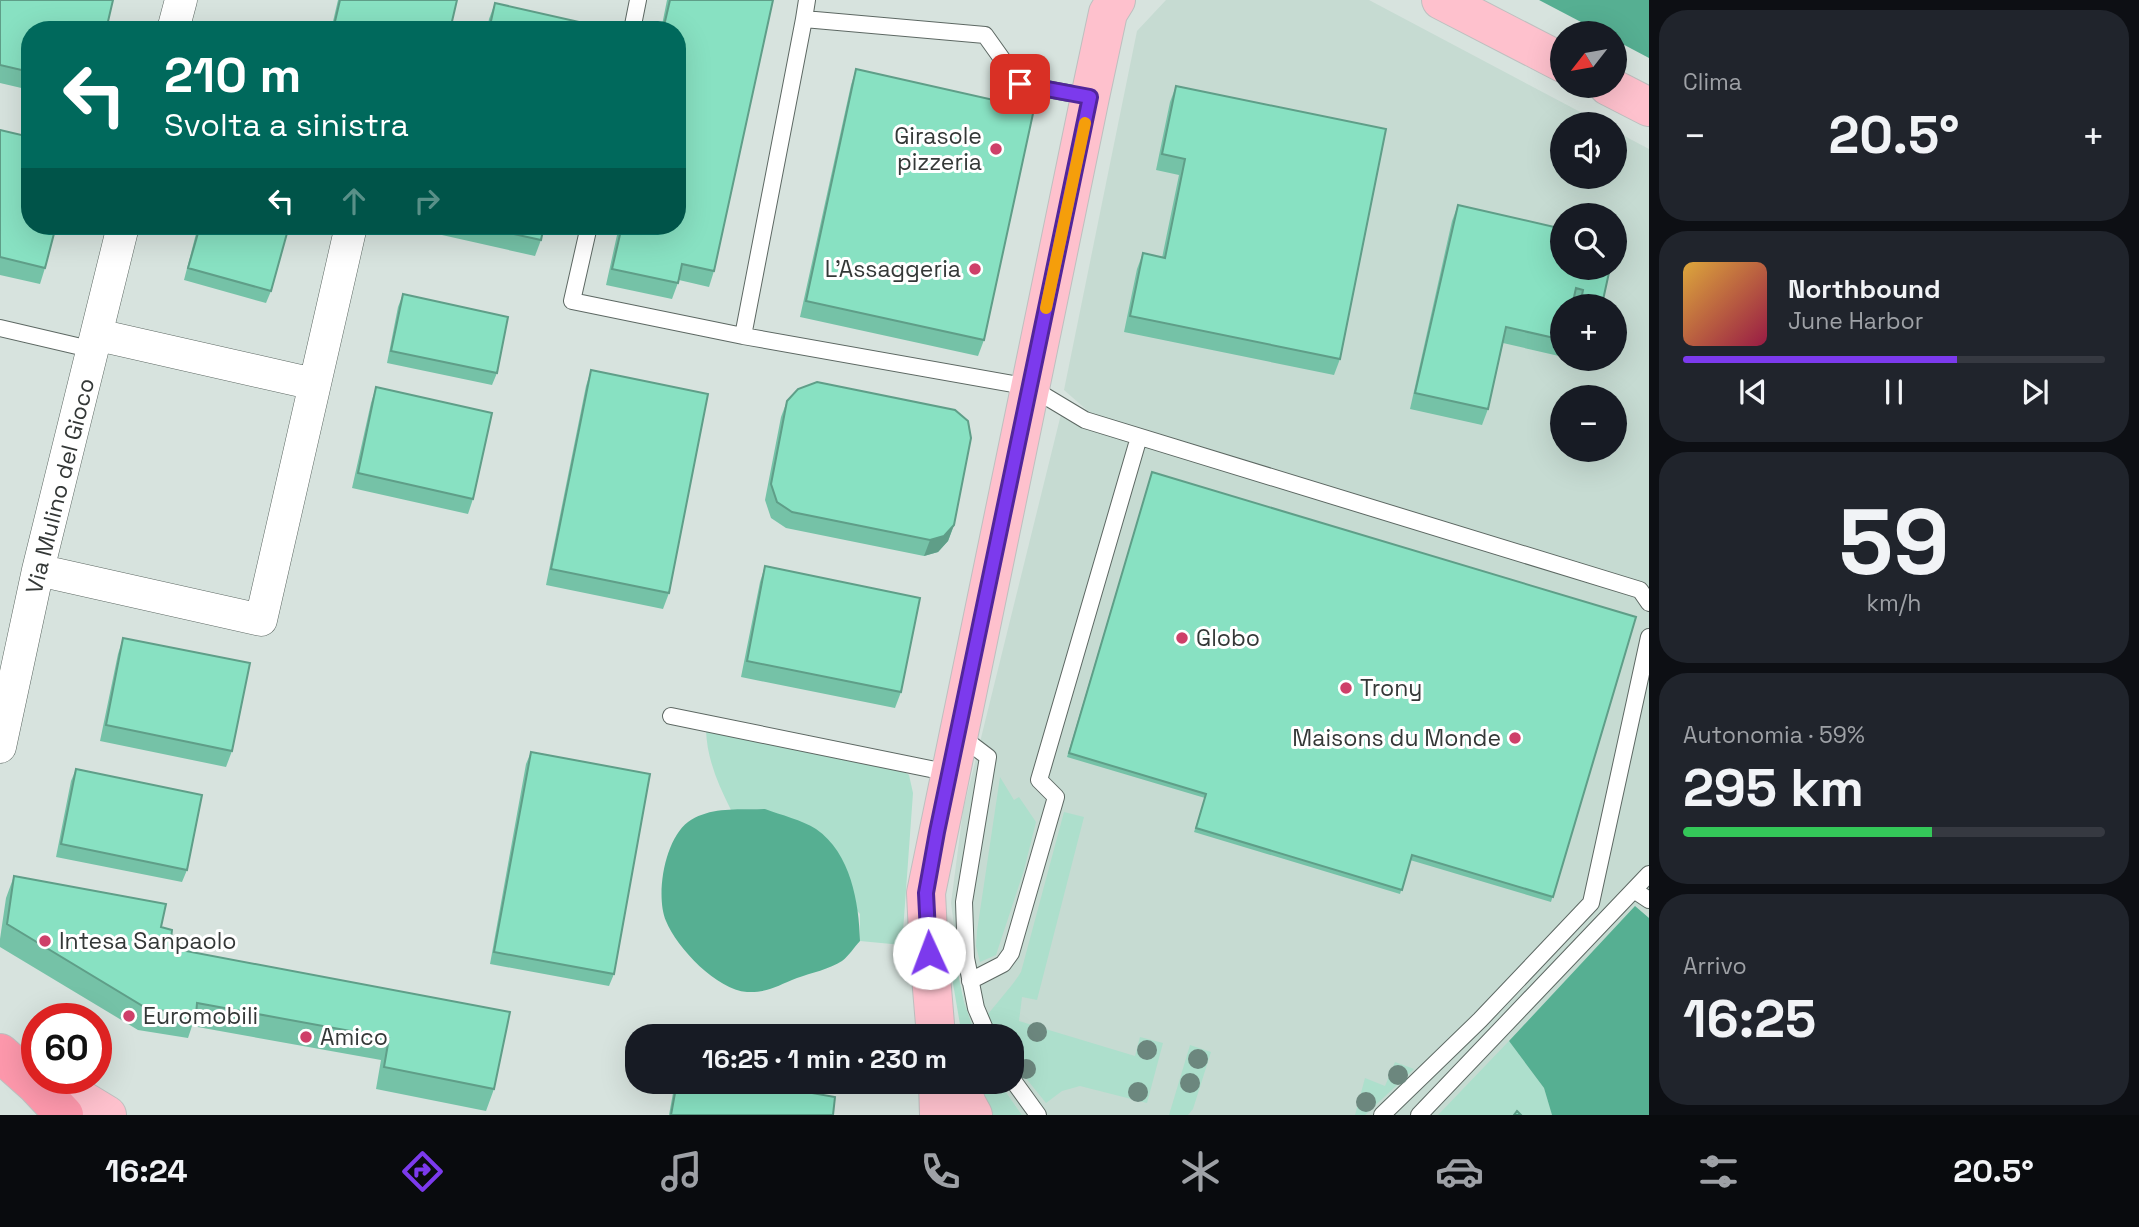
<!DOCTYPE html>
<html lang="it">
<meta charset="utf-8">
<style>
:root{--surface:#171b24;--page:#20242c;--text:#f1f3f6;--muted:#9ea1a6;--line:#363941;--accent:#7c3aed}
body{margin:0;font-family:"Space Grotesk",sans-serif;background:var(--page);color:var(--text);height:100vh;display:flex;flex-direction:column;font-size:26px;white-space:nowrap}
*{box-sizing:border-box;margin:0}
p{font-size:23px;color:var(--muted)}
.icon{flex:none;width:38px;height:38px;fill:none;stroke:currentColor;stroke-width:2;stroke-linecap:round;stroke-linejoin:round}
.map{position:relative;flex:1;overflow:hidden}
.side{display:flex;flex-direction:column;gap:10px;padding:10px;background:#0d0f14;width:490px}
.side>*{flex:none}
.hud{position:absolute;left:21px;top:21px;width:665px;height:214px;border-radius:28px;box-shadow:0 7px 28px #0002;background:#00695c;color:#fff;overflow:hidden}
.needle{width:46px;rotate:239deg}
.fabs{position:absolute;left:1550px;top:21px;display:grid;gap:14px}
.fabs a{display:grid;place-items:center;width:77px;height:77px;border-radius:50%;background:var(--surface);box-shadow:0 7px 28px #0002;font-size:35px}
.speed{position:absolute;left:21px;top:1003px;display:flex;gap:14px;font-size:35px;font-weight:700;text-align:center}
.speed>*{display:grid;place-content:center;width:91px;height:91px;border-radius:50%;background:var(--surface);box-shadow:0 7px 28px #0002;line-height:1}
.speed .limit{border:10px solid #d22;background:#fff;color:#111}
.pin{position:absolute;display:grid;place-items:center;width:60px;height:60px;color:#fff;margin:-30px;border-radius:14px;box-shadow:0 4px 10px #0006}
.me{position:absolute;width:77px;margin:-38px;rotate:358deg;stroke-linejoin:round;filter:drop-shadow(0 0 5px #0008)}
.turn{display:flex;align-items:center;gap:24px;height:147px;padding:0 28px;font-size:32px}
.turn .icon{width:91px;height:91px;stroke-width:2.5}
.turn b{display:block;font-size:49px;line-height:60px}
.lanes{display:flex;align-items:center;height:66px;padding:0 28px;background:#0003;justify-content:center;gap:35px;direction:ltr}
.lanes .off{opacity:.35}
.big{font-size:52px;font-weight:700;line-height:1.1}
.side .card{flex:1;display:flex;flex-direction:column;justify-content:center;gap:10px;min-width:0;padding:0 24px;border-radius:28px;background:var(--page)}
.side .dial{align-items:center;gap:0}
.dial b{font-size:91px;line-height:1}
.song{display:flex;align-items:center;gap:21px}
.cover{width:84px;height:84px;border-radius:10px;background:linear-gradient(135deg,hsl(40 70% 55%),hsl(340 70% 35%))}
.played{height:7px;border-radius:4px;background:linear-gradient(90deg,var(--accent) 65%,var(--line) 65%)}
.keys{display:flex;justify-content:space-around;direction:ltr}
.heat{display:flex;justify-content:space-between;align-items:center;font-size:38px;direction:ltr}
.charge{height:10px;border-radius:5px;background:linear-gradient(90deg,#34c759 59%,var(--line) 0)}
.trip{position:absolute;left:625px;top:1024px;width:399px;height:70px;border-radius:28px;background:var(--surface);box-shadow:0 7px 28px #0002;font-weight:700;line-height:70px;text-align:center}
.tabs{display:flex;height:112px;justify-content:space-around;align-items:center;background:#090b0e;color:var(--muted)}
.tabs .icon{width:49px;height:49px}
.tabs .on{color:var(--accent)}
.tabs b{font-size:32px;color:var(--text)}
main{display:flex;flex:1;min-height:0}
.map>svg:first-child{display:block}
.built{fill:#c6dbd2;fill-rule:evenodd}
.green{fill:#addfcc}
.forest{fill:#56af92}
.lines{fill:none;stroke-linecap:round;stroke-linejoin:round}
.service-casing{stroke:#5d6863;stroke-width:18}
.minor-casing{stroke:#5d6863;stroke-width:33}
.primary-casing{stroke:#bebfbf;stroke-width:40}
.motorway-casing{stroke:#bebfbf;stroke-width:40}
.service{stroke:#fff;stroke-width:16}
.minor{stroke:#fff;stroke-width:32}
.primary{stroke:#fec1cd;stroke-width:38}
.motorway{stroke:#fd98ac;stroke-width:38}
.tree{fill:#6c877e}
.wall{fill:#75c2a7}
.shaded-wall{fill:#5f9e88}
.building{fill:#88e1c2;stroke:#5f9e88;stroke-width:2}
.route-casing{stroke:#51269a;stroke-width:18}
.route{stroke:#7c3aed;stroke-width:12}
.slow{stroke:#f59e0b;stroke-width:12}
.poi-dot{fill:#ce4069;stroke:#fff;stroke-width:2.5}
.labels{text-anchor:middle;stroke-width:6;stroke-linejoin:round;paint-order:stroke}
.poi-label{font-size:23px;fill:#343837;stroke:#fff;text-anchor:start}
.street-label{font-size:23px;fill:#343837;stroke:#fff}
</style>
<main>
<div class="map">
<svg width="1649" height="1115" viewBox="0 0 1649 1115">
<rect width="100%" height="100%" fill="#d7e3de"/>
<!-- built -->
<path class="built" d="M1166,0H1369L1603,124H1563V177H1615V131L1649,149V1115H1022L999,1082H1012V1036H976L964,1002L951,903L963,811L1065,398L1088,411L1064,390L1137,31ZM1563,215H1615V268H1563ZM1563,306H1615V359H1563ZM1563,397H1615V450H1563Z"/>
<!-- green -->
<path class="green" d="M706,730L897,767L909,775L913,793L902,945L860,941V914L765,809L731,810C718,784 707,759 706,730Z
M1000,777L1014,800L1019,797L1036,822L1024,870L996,955L980,962L976,946L977,931Z
M1064,812L1084,817L1037,1000L1022,997L1019,1021L1135,1056L1140,1037L1163,1043L1147,1103L1080,1086L1062,1091L1046,1103L1012,1061V1036H996L986,1017C998,1001 1011,988 1021,972Z
M952,945L964,1002L976,1036H962L950,966Z
M1509,1041L1544,1088L1552,1115H1438Z
M1190,1045L1211,1052L1193,1109L1188,1115H1169Z
M1395,1062L1414,1069L1365,1115H1355L1365,1078L1385,1086Z
M973,1082H999L1022,1115H985Z"/>
<!-- forest -->
<path class="forest" d="M1539,0H1649V58L1615,40V33H1602Z
M765,809C781,815 802,820 816,829C851,853 859,903 860,941C854,947 849,956 842,961C830,969 811,973 797,978C778,985 769,993 747,992C717,990 677,948 666,921C655,895 665,839 688,822C710,806 740,810 765,809Z
M1635,906L1649,918V1115H1552L1544,1088L1509,1041Z"/>
<g class="lines">
<!-- service casing -->
<g class="service-casing">
<path id="service" d="M804,19L807,0
M632,30L638,0
M589,226L572,301L743,336L1030,387L1085,420L1640,590L1649,603
M0,328L94,350
M743,336L804,19L985,35L1020,84L1090,97
M671,716L950,773
M959,735L988,757L964,902L966,958L976,1008L988,1036
M1634,890L1649,900
M970,981L1003,964L1011,953L1056,797L1039,780L1139,437
M1012,1079L1038,1115
M1382,1115L1480,1020L1591,903L1649,637
M1419,1115L1649,874"/>
</g>
<!-- minor casing -->
<g class="minor-casing">
<path id="minor" d="M173,30L181,0
M98,335L314,384
M38,570L261,620L351,226
M0,747L38,570L123,226"/>
</g>
<!-- primary casing -->
<g class="primary-casing">
<path id="primary" d="M1441,0L1563,63
M1608,86L1649,107
M936,1036L929,953L926,893L1090,97L1108,13L1116,0
M46,1078L107,1115
M938,1082L939,1115
M959,1082L967,1104L973,1115"/>
</g>
<!-- motorway casing -->
<g class="motorway-casing">
<path id="motorway" d="M0,1053L36,1085L64,1115"/>
</g>
<!-- service -->
<use href="#service" class="service"/>
<!-- minor -->
<use href="#minor" class="minor"/>
<!-- primary -->
<use href="#primary" class="primary"/>
<!-- motorway -->
<use href="#motorway" class="motorway"/>
</g>
<!-- trees -->
<g class="tree">
<circle cx="1037" cy="1032" r="10"/>
<circle cx="1147" cy="1050" r="10"/>
<circle cx="1198" cy="1059" r="10"/>
<circle cx="1026" cy="1069" r="10"/>
<circle cx="1398" cy="1075" r="10"/>
<circle cx="1190" cy="1083" r="10"/>
<circle cx="1138" cy="1092" r="10"/>
<circle cx="1366" cy="1102" r="10"/>
</g>
<!-- wall -->
<path class="wall" d="M0,0L30,30V90L0,83Z
M338,0H457L450,30H331Z
M667,0H773L714,271L709,287L679,280L672,299L606,285L619,226H677V30H661Z
M495,3L587,30H487L489,19Z
M856,69L984,340L978,356L800,317L851,85Z
M1176,86L1340,359L1334,375L1124,332L1137,269L1143,253L1162,258L1179,175L1156,170L1170,102Z
M0,130L45,268L40,284L0,275Z
M1458,205L1603,300L1601,306H1577L1572,305L1563,306V345L1559,356L1503,343L1488,409L1482,425L1410,409L1452,221Z
M198,226H289L271,291L266,303L184,280Z
M444,226H544L541,240L535,256L442,235Z
M403,294L497,373L492,385L387,363L398,307Z
M591,370L669,593L663,609L546,585L586,386Z
M376,387L473,499L468,514L352,488L371,403Z
M787,401L954,525L948,541L938,552L924,556L786,528L771,518L765,500L781,417Z
M1152,472L1636,617L1551,902L1410,860L1400,894L1194,832L1205,798L1067,757Z
M765,566L901,692L895,708L741,677L760,582Z
M123,638L232,751L226,767L100,741L118,654Z
M531,752L614,974L609,986L490,964L526,764Z
M76,769L187,870L182,882L56,857L71,781Z
M14,876L161,927L170,948L510,1012L494,1089L486,1111L376,1089L381,1060L192,1026L188,1038L138,1030L0,947V939L6,898Z
M675,1082H750L833,1115H669Z"/>
<!-- shaded-wall -->
<path class="shaded-wall" d="M954,525L948,541L938,552L924,556L930,540Z"/>
<!-- building -->
<path class="building" d="M0,0H113L106,30H30V72L0,65Z
M340,0H457L450,30H333Z
M670,0H773L714,271L682,264L678,283L612,269L622,226H677V30H663Z
M495,3L588,24L587,30H489Z
M856,69L1034,109L984,340L806,301Z
M1176,86L1386,129L1340,359L1130,316L1143,253L1165,258L1185,159L1162,154Z
M0,130L30,137V226H56L45,268L0,257Z
M1458,205L1563,229V268H1610L1603,300L1582,295L1583,290L1576,288L1572,306H1563V340L1506,327L1488,409L1415,393Z
M200,226H289L271,291L188,268Z
M478,226H544L541,240Z
M403,294L508,317L497,373L391,351Z
M591,370L708,394L669,593L551,569Z
M817,382L955,410L968,421L971,438L954,525L944,536L930,540L792,512L777,502L771,484L787,401L798,389Z
M376,387L492,413L473,499L358,473Z
M1152,472L1636,617L1553,897L1412,855L1402,890L1196,828L1206,794L1069,753Z
M765,566L920,598L901,692L747,661Z
M123,638L250,663L232,751L106,725Z
M531,752L650,774L614,974L494,952Z
M76,769L202,795L187,870L61,844Z
M14,876L166,904L161,927L172,930L170,948L510,1012L494,1089L384,1067L389,1038L197,1003L196,1016L146,1008L7,924Z
M677,1082H750L835,1097L833,1115H671Z
M1517,1111L1521,1115H1514Z"/>
<g class="lines">
<!-- route casing -->
<g class="route-casing">
<path id="route" d="M929,953L926,893L937,832L1090,97L1020,84"/>
</g>
<!-- route -->
<use href="#route" class="route"/>
<!-- slow -->
<path class="slow" d="M1046,308L1085,123"/>
</g>
<!-- markers -->
<g class="poi-dot">
<circle cx="996" cy="149" r="7"/>
<circle cx="975" cy="269" r="7"/>
<circle cx="1182" cy="638" r="7"/>
<circle cx="1346" cy="688" r="7"/>
<circle cx="1515" cy="738" r="7"/>
<circle cx="45" cy="941" r="7"/>
<circle cx="129" cy="1016" r="7"/>
<circle cx="306" cy="1037" r="7"/>
</g>
<g class="labels">
<!-- poi labels -->
<g class="poi-label">
<text x="982" y="144" text-anchor="end">Girasole<tspan x="982" dy="26">pizzeria</tspan></text>
<text x="961" y="277" text-anchor="end">L'Assaggeria</text>
<text x="1196" y="646">Globo</text>
<text x="1360" y="696">Trony</text>
<text x="1501" y="746" text-anchor="end">Maisons du Monde</text>
<text x="59" y="949">Intesa Sanpaolo</text>
<text x="143" y="1024">Euromobili</text>
<text x="320" y="1045">Amico</text>
</g>
<!-- street labels -->
<g class="street-label">
<text transform="translate(60 486) rotate(-76)" y="8">Via Mulino del Gioco</text>
</g>
</g>
</svg>
<div class="fabs">
<a><svg class="needle" viewBox="-14 -14 28 28"><path d="M0-13l5 13h-10z" fill="#e53935"/><path d="M0 13l5-13h-10z" fill="#9ea1a6"/></svg></a>
<a><svg class="icon" aria-label="sound" viewBox="0 0 24 24"><path d="M4 9h4l5-4v14l-5-4H4zM17 9q2 3 0 6"/></svg></a>
<a><svg class="icon" aria-label="search" viewBox="0 0 24 24"><circle cx="10" cy="10" r="6"/><path d="M15 15l6 6"/></svg></a>
<a>+</a>
<a>−</a>
</div>
<div class="speed"><div class="limit">60</div></div>
<div class="pin" style="left:1020px;top:84px;background:#d93025"><svg class="icon" aria-label="arrive" viewBox="0 0 24 24"><path d="M6 21V4h12l-3 4 3 4H6"/></svg></div>
<svg class="me" style="left:929px;top:953px" viewBox="-20 -20 40 40"><circle r="19" fill="#fff"/><path d="M0-13L10 11 0 6-10 11z" fill="#7c3aed"/></svg>
<div class="trip">16:25 · 1 min · 230 m</div>
<div class="hud">
<div class="turn"><svg class="icon" aria-label="left" viewBox="0 0 24 24"><path d="M17 20v-9H6M10 6l-5 5 5 5"/></svg><div><b>210 m</b>Svolta a sinistra</div></div>
<div class="lanes"><svg class="icon" aria-label="left" viewBox="0 0 24 24"><path d="M17 20v-9H6M10 6l-5 5 5 5"/></svg><svg class="icon off" aria-label="ahead" viewBox="0 0 24 24"><path d="M12 20V5M6 11l6-6 6 6"/></svg><svg class="icon off" aria-label="right" viewBox="0 0 24 24"><path d="M7 20v-9h11M14 6l5 5-5 5"/></svg></div>
</div>
</div>
<section class="side">
<div class="card"><p>Clima</p>
<div class="heat"><a>−</a><b class="big">20.5°</b><a>+</a></div>
</div>
<div class="card">
<div class="song"><i class="cover"></i><div><b>Northbound</b><p>June Harbor</p></div></div>
<div class="played"></div>
<div class="keys"><svg class="icon" aria-label="previous" viewBox="0 0 24 24"><path d="M18 5L8 12l10 7zM5 5v14"/></svg><svg class="icon" aria-label="pause" viewBox="0 0 24 24"><path d="M8 5v14M16 5v14"/></svg><svg class="icon" aria-label="next" viewBox="0 0 24 24"><path d="M6 5l10 7-10 7zM19 5v14"/></svg></div>
</div>
<div class="card dial"><b>59</b><p>km/h</p></div>
<div class="card"><p>Autonomia · 59%</p><b class="big">295 km</b><div class="charge"></div></div>
<div class="card"><p>Arrivo</p><b class="big">16:25</b></div>
</section>
</main>
<nav class="tabs">
<b>16:24</b>
<svg class="icon on" aria-label="directions" viewBox="0 0 24 24"><path d="M12 3l9 9-9 9-9-9zM9 14v-3h6M13 9l2 2-2 2"/></svg>
<svg class="icon" aria-label="music" viewBox="0 0 24 24"><path d="M9 18V5l10-2v13"/><circle cx="6" cy="18" r="3"/><circle cx="16" cy="16" r="3"/></svg>
<svg class="icon" aria-label="phone" viewBox="0 0 24 24"><path d="M5 4h4l2 5-3 2q2 4 5 5l2-3 5 2v4C11 20 4 13 5 4z"/></svg>
<svg class="icon" aria-label="climate" viewBox="0 0 24 24"><path d="M12 3v18M4 7l16 10M4 17L20 7"/></svg>
<svg class="icon" aria-label="car" viewBox="0 0 24 24"><path d="M5 17H2v-5l4-1 3-4h7l3 4 3 1v5h-3M9 17h6M6 11h13"/><circle cx="7" cy="17" r="2"/><circle cx="17" cy="17" r="2"/></svg>
<svg class="icon" aria-label="filters" viewBox="0 0 24 24"><path d="M4 7h16M4 17h16"/><circle cx="9" cy="7" r="2"/><circle cx="15" cy="17" r="2"/></svg>
<b>20.5°</b>
</nav>
